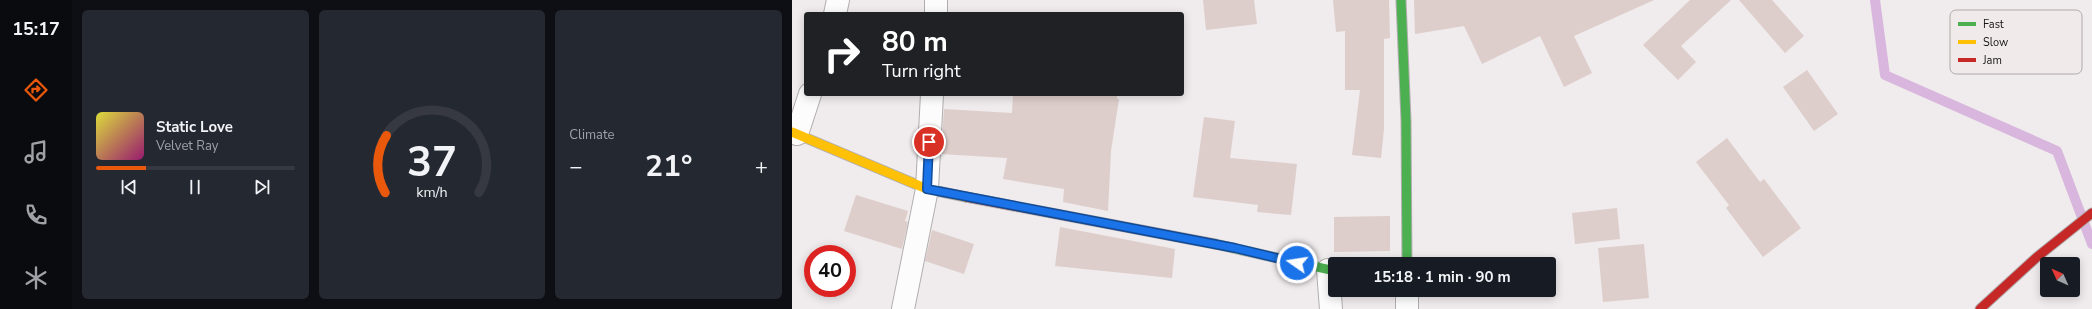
<!DOCTYPE html>
<meta charset="utf-8">
<style>
:root{--surface:#171b24;--page:#242831;--text:#f1f3f6;--muted:#9ea1a6;--line:#363941;--accent:#ea580c}
body{margin:0;font-family:"Nunito Sans",sans-serif;background:var(--page);color:var(--text);height:100vh;display:flex;flex-direction:column;font-size:15px;white-space:nowrap}
*{box-sizing:border-box;margin:0}
p{font-size:13px;color:var(--muted)}
.icon{flex:none;width:22px;height:22px;fill:none;stroke:currentColor;stroke-width:2;stroke-linecap:round;stroke-linejoin:round}
.map{position:relative;flex:1;overflow:hidden}
.panel{display:flex;flex-direction:column;gap:10px;padding:10px;background:#0d0f14;width:720px}
.panel>*{flex:none}
.banner{position:absolute;left:12px;top:12px;width:380px;height:84px;border-radius:4px;box-shadow:0 2px 10px #0003;background:#202124;color:#fff;overflow:hidden}
.needle{width:26px;rotate:315deg}
.buttons{position:absolute;left:1248px;top:257px;display:grid;gap:8px}
.buttons a{display:grid;place-items:center;width:40px;height:40px;border-radius:4px;background:var(--surface);box-shadow:0 2px 10px #0003;font-size:20px}
.speed{position:absolute;left:12px;top:245px;display:flex;gap:8px;font-size:20px;font-weight:700;text-align:center}
.speed>*{display:grid;place-content:center;width:52px;height:52px;border-radius:50%;background:var(--surface);box-shadow:0 2px 10px #0003;line-height:1}
.speed .limit{border:6px solid #d22;background:#fff;color:#111}
.pin{position:absolute;display:grid;place-items:center;width:34px;height:34px;color:#fff;margin:-17px;border:2px solid #fff;border-radius:50%;box-shadow:0 1px 4px #0007}
.me{position:absolute;width:44px;margin:-22px;rotate:283deg;stroke-linejoin:round;filter:drop-shadow(0 0 3px #0008)}
.turn{display:flex;align-items:center;gap:14px;height:84px;padding:0 12px;font-size:18px}
.turn .icon{width:52px;height:52px;stroke-width:2.5}
.turn b{display:block;font-size:28px;line-height:34px}
.big{font-size:30px;font-weight:700;line-height:1.1}
.panel .tile{flex:1;display:flex;flex-direction:column;justify-content:center;gap:6px;min-width:0;padding:0 14px;border-radius:6px;background:var(--page)}
.panel .dial{align-items:center;gap:0}
.dial svg{height:104px;overflow:visible;fill:none;stroke:var(--line);stroke-width:7;stroke-linecap:round;text-anchor:middle}
.dial text{fill:var(--text);stroke:none}
.song{display:flex;align-items:center;gap:12px}
.cover{width:48px;height:48px;border-radius:6px;background:linear-gradient(135deg,hsl(60 70% 55%),hsl(320 70% 35%))}
.played{height:4px;border-radius:2px;background:linear-gradient(90deg,var(--accent) 25%,var(--line) 25%)}
.keys{display:flex;justify-content:space-around;direction:ltr}
.heat{display:flex;justify-content:space-between;align-items:center;font-size:22px;direction:ltr}
.panel .tiles{flex:1;display:grid;gap:10px;grid-template-columns:repeat(3,1fr)}
.trip{position:absolute;left:536px;top:257px;width:228px;height:40px;border-radius:4px;background:var(--surface);box-shadow:0 2px 10px #0003;font-weight:700;line-height:40px;text-align:center}
main{display:flex;flex:1;min-height:0}
.dock{display:flex;flex-direction:column;width:72px;justify-content:space-around;align-items:center;background:#090b0e;color:var(--muted)}
.dock .icon{width:28px;height:28px}
.dock .on{color:var(--accent)}
.dock b{font-size:18px;color:var(--text)}
.map>svg:first-child{display:block}
.lines{fill:none;stroke-linecap:round;stroke-linejoin:round}
.stream{stroke:#d8b6dd;stroke-width:10}
.building{fill:#dececb}
.street-casing{stroke:#b1aeaf;stroke-width:24}
.fast-casing{stroke:#b1aeaf;stroke-width:11}
.slow-casing{stroke:#b1aeaf;stroke-width:11}
.jam-casing{stroke:#b1aeaf;stroke-width:11}
.street{stroke:#fdfcfc;stroke-width:22}
.fast{stroke:#4caf50;stroke-width:9}
.slow{stroke:#ffc107;stroke-width:9}
.jam{stroke:#c62828;stroke-width:9}
.route-casing{stroke:#114b97;stroke-width:10}
.route{stroke:#1a73e8;stroke-width:7}
.key{fill:#f1eaeb;stroke:#b0aaab;stroke-width:1}
.key-label{font-size:11px;fill:#171515}
</style>
<main>
<nav class="dock">
<b>15:17</b>
<svg class="icon on" aria-label="directions" viewBox="0 0 24 24"><path d="M12 3l9 9-9 9-9-9zM9 14v-3h6M13 9l2 2-2 2"/></svg>
<svg class="icon" aria-label="music" viewBox="0 0 24 24"><path d="M9 18V5l10-2v13"/><circle cx="6" cy="18" r="3"/><circle cx="16" cy="16" r="3"/></svg>
<svg class="icon" aria-label="phone" viewBox="0 0 24 24"><path d="M5 4h4l2 5-3 2q2 4 5 5l2-3 5 2v4C11 20 4 13 5 4z"/></svg>
<svg class="icon" aria-label="climate" viewBox="0 0 24 24"><path d="M12 3v18M4 7l16 10M4 17L20 7"/></svg>
</nav>
<section class="panel">
<div class="tiles">
<div class="tile">
<div class="song"><i class="cover"></i><div><b>Static Love</b><p>Velvet Ray</p></div></div>
<div class="played"></div>
<div class="keys"><svg class="icon" aria-label="previous" viewBox="0 0 24 24"><path d="M18 5L8 12l10 7zM5 5v14"/></svg><svg class="icon" aria-label="pause" viewBox="0 0 24 24"><path d="M8 5v14M16 5v14"/></svg><svg class="icon" aria-label="next" viewBox="0 0 24 24"><path d="M6 5l10 7-10 7zM19 5v14"/></svg></div>
</div>
<div class="tile dial"><svg viewBox="0 0 100 80">
<path d="M14 69A42 42 0 1 1 86 69"/>
<path d="M14 69A42 42 0 0 1 15 25" stroke="#ea580c"/>
<text x="50" y="56" font-size="32" font-weight="700">37</text>
<text x="50" y="72" font-size="11">km/h</text>
</svg></div>
<div class="tile"><p>Climate</p>
<div class="heat"><a>−</a><b class="big">21°</b><a>+</a></div>
</div>
</div>
</section>
<div class="map">
<svg width="1300" height="309" viewBox="0 0 1300 309">
<rect width="100%" height="100%" fill="#f0ebec"/>
<g class="lines">
<!-- stream -->
<path class="stream" d="M1083,0L1093,75L1265,151L1300,244"/>
</g>
<!-- building -->
<path class="building" d="M411,0H462L465,24L414,30Z
M541,0H597L598,38L592,39V129L589,158L560,155L568,90H553V31L544,32Z
M622,0H862L782,36L800,73L772,87L748,36L690,64L672,26L623,34Z
M898,0H939L889,46L904,62L886,80L851,45Z
M947,0H980L1012,36L993,53Z
M1015,70L1046,114L1022,131L991,87Z
M221,94H325V99H327L319,151L316,211L271,202L272,189L211,179L215,158L149,154L152,109L220,113Z
M412,117L443,121L438,158L505,164L499,215L465,212L466,205L401,197Z
M935,138L968,182L972,179L1009,228L971,257L934,208L937,205L904,162Z
M64,195L116,211L113,221L116,222L110,249L52,231Z
M825,208L828,239L783,244L780,213Z
M598,216V251L542,252V217Z
M268,227L383,249L380,278L263,266Z
M140,230L182,244L172,274L133,261Z
M852,244L857,298L811,302L806,248Z"/>
<g class="lines">
<!-- street casing -->
<g class="street-casing">
<path id="street" d="M43,14L46,0
M144,14V0
M5,134L18,94
M536,270L539,309
M615,290V309
M111,309L135,189L140,94"/>
</g>
<!-- fast casing -->
<g class="fast-casing">
<path id="fast" d="M609,0L614,121L615,264
M423,244L543,271"/>
</g>
<!-- slow casing -->
<g class="slow-casing">
<path id="slow" d="M0,132L135,189L174,197"/>
</g>
<!-- jam casing -->
<g class="jam-casing">
<path id="jam" d="M174,197L423,244
M1188,309L1245,257L1300,213"/>
</g>
<!-- street -->
<use href="#street" class="street"/>
<!-- fast -->
<use href="#fast" class="fast"/>
<!-- slow -->
<use href="#slow" class="slow"/>
<!-- jam -->
<use href="#jam" class="jam"/>
</g>
<g class="lines">
<!-- route casing -->
<g class="route-casing">
<path id="route" d="M137,142L135,189L443,248L505,263"/>
</g>
<!-- route -->
<use href="#route" class="route"/>
</g>
<!-- legend -->
<rect x="1158" y="10" width="132" height="64" rx="6" class="key"/>
<rect x="1166" y="22" width="18" height="4" fill="#4caf50"/>
<rect x="1166" y="40" width="18" height="4" fill="#ffc107"/>
<rect x="1166" y="58" width="18" height="4" fill="#c62828"/>
<g class="key-label">
<text x="1191" y="28">Fast</text>
<text x="1191" y="46">Slow</text>
<text x="1191" y="64">Jam</text>
</g>
</svg>
<div class="buttons">
<a><svg class="needle" viewBox="-14 -14 28 28"><path d="M0-13l5 13h-10z" fill="#e53935"/><path d="M0 13l5-13h-10z" fill="#9ea1a6"/></svg></a>
</div>
<div class="speed"><div class="limit">40</div></div>
<div class="pin" style="left:137px;top:142px;background:#d93025"><svg class="icon" aria-label="arrive" viewBox="0 0 24 24"><path d="M6 21V4h12l-3 4 3 4H6"/></svg></div>
<svg class="me" style="left:505px;top:263px" viewBox="-20 -20 40 40"><circle r="17" fill="#1a73e8" stroke="#fff" stroke-width="3"/><path d="M0-11L8 9 0 5-8 9z" fill="#fff"/></svg>
<div class="trip">15:18 · 1 min · 90 m</div>
<div class="banner">
<div class="turn"><svg class="icon" aria-label="right" viewBox="0 0 24 24"><path d="M7 20v-9h11M14 6l5 5-5 5"/></svg><div><b>80 m</b>Turn right</div></div>
</div>
</div>
</main>
